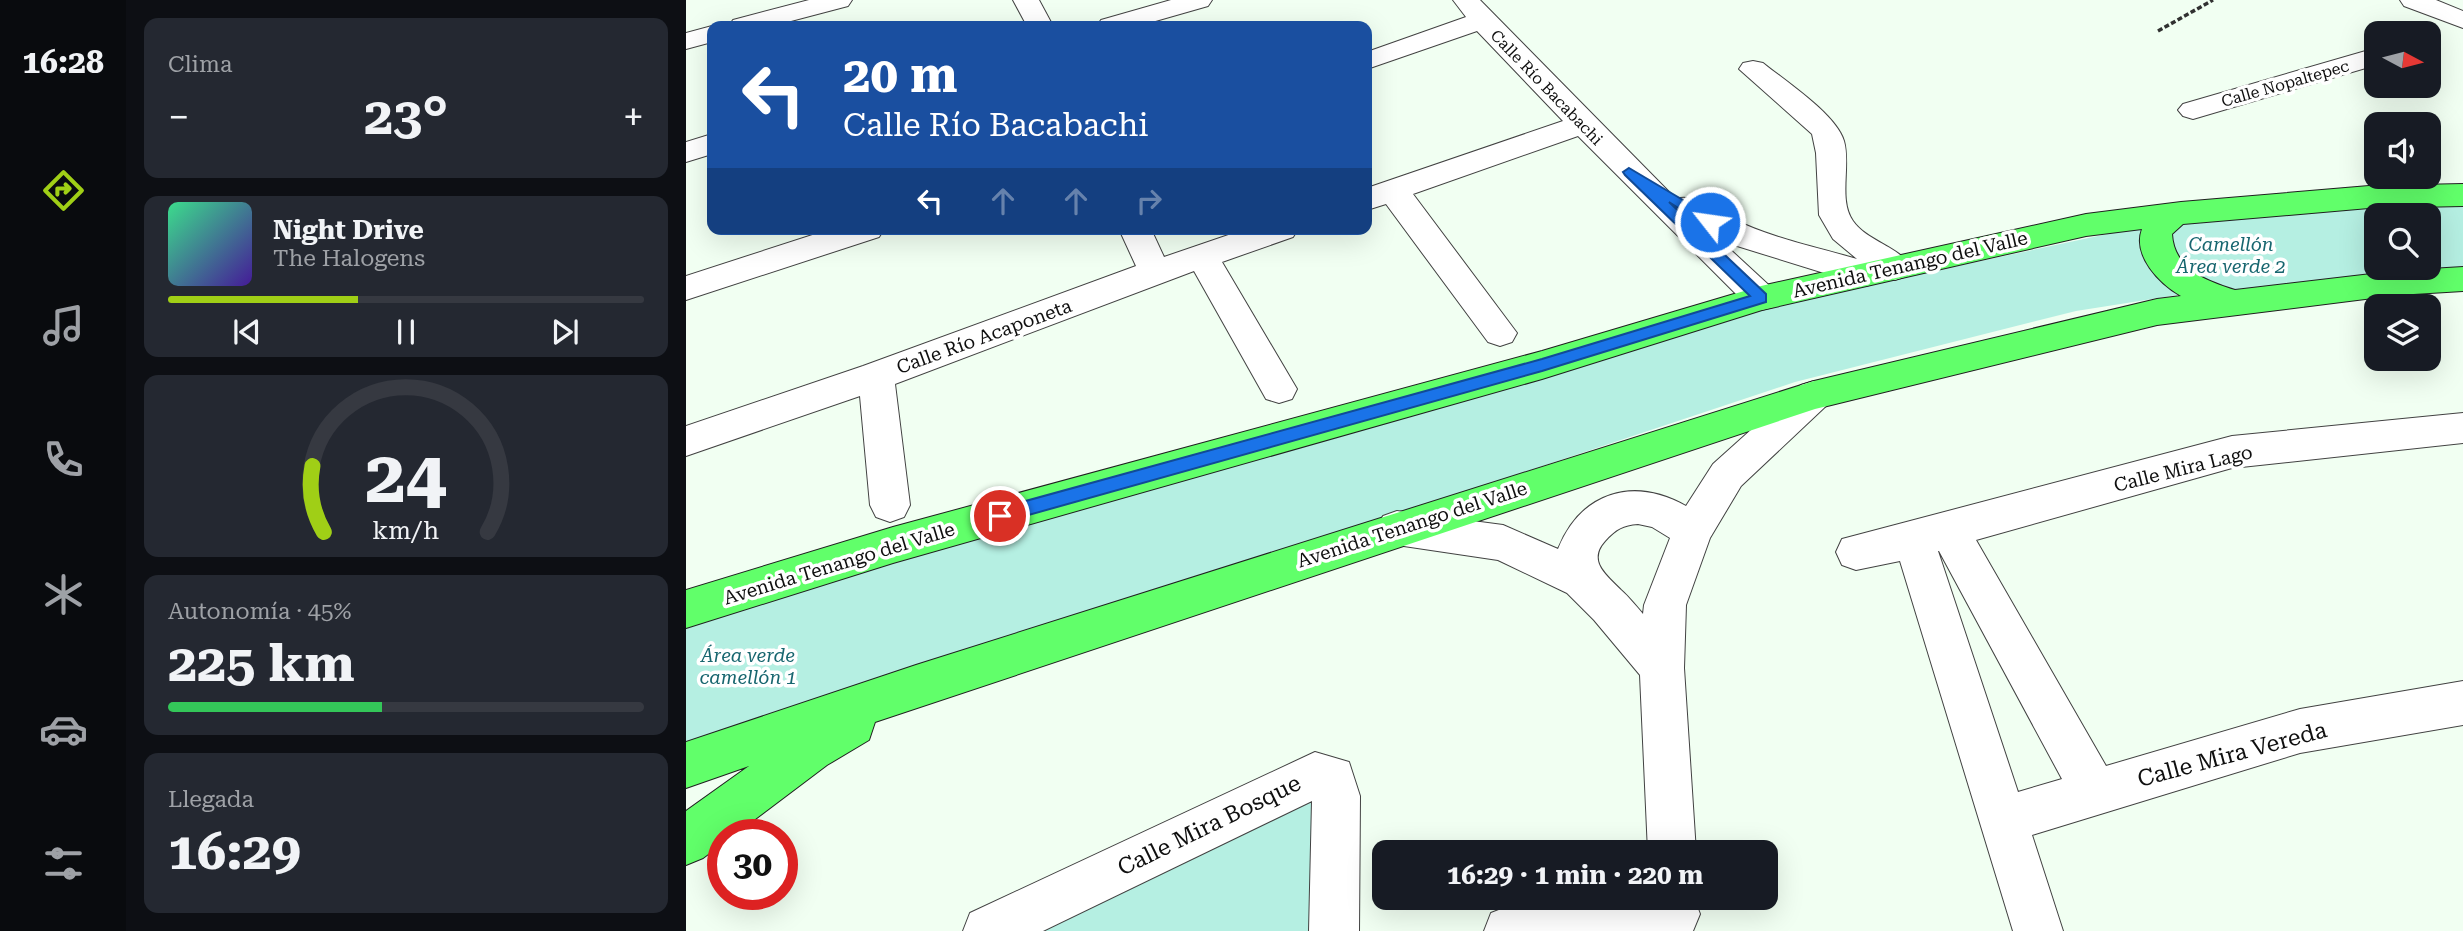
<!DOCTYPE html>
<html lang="es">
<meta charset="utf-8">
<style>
:root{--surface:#171b24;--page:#242831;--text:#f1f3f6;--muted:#9ea1a6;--line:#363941;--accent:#a0cf16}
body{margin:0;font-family:"Roboto Serif",serif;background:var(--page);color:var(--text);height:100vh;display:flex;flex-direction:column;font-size:26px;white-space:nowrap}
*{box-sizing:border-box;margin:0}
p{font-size:23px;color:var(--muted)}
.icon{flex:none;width:38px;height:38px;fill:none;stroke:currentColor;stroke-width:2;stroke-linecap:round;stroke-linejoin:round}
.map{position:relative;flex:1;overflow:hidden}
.panel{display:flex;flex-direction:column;gap:18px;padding:18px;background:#0d0f14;width:560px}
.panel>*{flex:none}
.top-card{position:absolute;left:21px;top:21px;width:665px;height:214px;border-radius:14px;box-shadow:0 7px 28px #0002;background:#1a4fa0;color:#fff;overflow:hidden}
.needle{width:46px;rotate:97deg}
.buttons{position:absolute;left:1678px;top:21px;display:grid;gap:14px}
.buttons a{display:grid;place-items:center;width:77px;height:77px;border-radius:14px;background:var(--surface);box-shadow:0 7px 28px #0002;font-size:35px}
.speed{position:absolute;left:21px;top:819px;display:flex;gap:14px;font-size:35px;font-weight:700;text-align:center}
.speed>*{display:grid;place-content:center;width:91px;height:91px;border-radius:50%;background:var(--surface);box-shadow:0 7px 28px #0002;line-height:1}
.speed .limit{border:10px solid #d22;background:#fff;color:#111}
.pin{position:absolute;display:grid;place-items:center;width:60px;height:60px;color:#fff;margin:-30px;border:4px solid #fff;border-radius:50%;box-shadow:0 2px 7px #0007}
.me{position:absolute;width:77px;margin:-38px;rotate:300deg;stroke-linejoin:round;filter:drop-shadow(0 0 5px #0008)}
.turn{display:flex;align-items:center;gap:24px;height:147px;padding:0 21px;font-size:32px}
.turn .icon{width:91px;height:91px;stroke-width:2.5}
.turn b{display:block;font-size:49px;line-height:60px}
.lanes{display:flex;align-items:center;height:66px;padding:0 21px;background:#0003;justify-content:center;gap:35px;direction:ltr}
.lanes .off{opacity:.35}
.big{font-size:52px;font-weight:700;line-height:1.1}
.panel .tile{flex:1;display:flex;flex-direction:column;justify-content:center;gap:10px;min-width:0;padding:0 24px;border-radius:14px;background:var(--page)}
.panel .dial{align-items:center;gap:0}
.dial svg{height:182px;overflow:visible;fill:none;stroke:var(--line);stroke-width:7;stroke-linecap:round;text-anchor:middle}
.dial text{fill:var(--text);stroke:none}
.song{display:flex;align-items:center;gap:21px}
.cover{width:84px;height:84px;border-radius:10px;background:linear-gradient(135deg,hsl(150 70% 55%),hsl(260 70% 35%))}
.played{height:7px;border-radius:4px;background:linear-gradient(90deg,var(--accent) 40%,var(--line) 40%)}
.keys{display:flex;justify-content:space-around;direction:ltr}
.heat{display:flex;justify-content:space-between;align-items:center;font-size:38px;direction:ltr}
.charge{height:10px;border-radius:5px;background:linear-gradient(90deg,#34c759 45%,var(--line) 0)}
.trip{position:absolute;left:686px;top:840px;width:406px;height:70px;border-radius:14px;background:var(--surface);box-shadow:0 7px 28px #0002;font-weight:700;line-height:70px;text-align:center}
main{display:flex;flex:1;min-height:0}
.tabs{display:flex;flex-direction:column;width:126px;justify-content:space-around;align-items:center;background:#090b0e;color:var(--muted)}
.tabs .icon{width:49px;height:49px}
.tabs .current{color:var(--accent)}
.tabs b{font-size:32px;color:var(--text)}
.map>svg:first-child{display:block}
.green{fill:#b5efe2;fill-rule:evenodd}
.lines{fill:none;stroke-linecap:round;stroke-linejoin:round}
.minor-casing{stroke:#424242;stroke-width:2}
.major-casing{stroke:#202020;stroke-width:2}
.path{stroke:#313131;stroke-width:3.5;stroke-dasharray:5 2.5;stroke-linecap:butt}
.minor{fill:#fff;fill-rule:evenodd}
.major{fill:#61ff6a;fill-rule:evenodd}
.route{fill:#1a73e8;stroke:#114b97;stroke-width:2}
.labels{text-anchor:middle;stroke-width:7;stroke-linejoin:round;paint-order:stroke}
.far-street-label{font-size:16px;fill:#0f0f0f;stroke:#fff}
.park-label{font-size:19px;font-style:italic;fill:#17666f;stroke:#fff}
.street-label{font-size:19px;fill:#0f0f0f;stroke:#fff}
.near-street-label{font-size:23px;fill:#0f0f0f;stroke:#fff}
</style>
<main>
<nav class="tabs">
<b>16:28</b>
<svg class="icon current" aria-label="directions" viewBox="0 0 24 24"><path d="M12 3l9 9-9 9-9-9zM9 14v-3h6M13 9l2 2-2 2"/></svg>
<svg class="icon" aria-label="music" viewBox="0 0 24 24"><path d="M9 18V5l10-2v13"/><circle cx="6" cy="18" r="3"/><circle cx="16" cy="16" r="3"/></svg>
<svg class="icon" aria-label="phone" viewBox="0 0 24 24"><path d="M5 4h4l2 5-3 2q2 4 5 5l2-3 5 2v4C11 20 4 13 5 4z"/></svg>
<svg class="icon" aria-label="climate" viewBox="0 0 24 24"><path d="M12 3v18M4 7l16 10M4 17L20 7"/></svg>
<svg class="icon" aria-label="car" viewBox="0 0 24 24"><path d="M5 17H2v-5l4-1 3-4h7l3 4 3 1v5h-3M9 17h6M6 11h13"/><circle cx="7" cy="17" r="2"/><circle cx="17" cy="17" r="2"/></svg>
<svg class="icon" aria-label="filters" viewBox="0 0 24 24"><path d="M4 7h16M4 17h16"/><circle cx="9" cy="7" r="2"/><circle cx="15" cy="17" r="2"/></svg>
</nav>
<section class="panel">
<div class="tile"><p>Clima</p>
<div class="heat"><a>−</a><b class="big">23°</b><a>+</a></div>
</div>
<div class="tile">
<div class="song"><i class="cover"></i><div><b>Night Drive</b><p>The Halogens</p></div></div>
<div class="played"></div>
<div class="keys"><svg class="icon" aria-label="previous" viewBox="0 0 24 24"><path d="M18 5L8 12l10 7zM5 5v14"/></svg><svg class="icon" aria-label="pause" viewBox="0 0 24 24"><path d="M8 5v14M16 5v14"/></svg><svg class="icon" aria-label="next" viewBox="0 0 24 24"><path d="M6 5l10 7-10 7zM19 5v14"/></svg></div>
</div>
<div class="tile dial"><svg viewBox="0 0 100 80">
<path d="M14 69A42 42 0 1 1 86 69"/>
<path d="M14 69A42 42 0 0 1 9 40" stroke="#a0cf16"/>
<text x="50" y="56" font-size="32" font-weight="700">24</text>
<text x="50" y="72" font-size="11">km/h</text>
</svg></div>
<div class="tile"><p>Autonomía · 45%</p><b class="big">225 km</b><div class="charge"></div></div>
<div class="tile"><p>Llegada</p><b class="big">16:29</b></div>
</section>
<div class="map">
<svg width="1777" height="931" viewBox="0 0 1777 931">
<rect width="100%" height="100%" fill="#f1fff2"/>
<!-- green -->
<path class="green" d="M1777,198V271L1550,295L1499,277L1479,230L1488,223ZM1690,215H1743V268H1690Z
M1459,226L1498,294L1390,311L1109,382L0,751V622L1093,304Z
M631,785L639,931H325Z"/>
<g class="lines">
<!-- minor casing -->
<g class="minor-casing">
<path id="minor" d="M123,0H166L162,6L86,26H43L47,20Z
M327,0H353L367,26H341Z
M485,0H526L522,6L452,26H411L415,20Z
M767,0H794L990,199C1008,193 1029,210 1045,218C1084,238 1130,247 1171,259L1147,239L1133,215L1130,153L1126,134L1053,69L1057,63L1067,61L1077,63C1099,81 1150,114 1158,141C1165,165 1152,200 1167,221C1182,242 1213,246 1226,268L1221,276L1209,280L1196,275L1192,282L1180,286L1035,241L1087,289L1092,298L1087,307L1075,310L1063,307L892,136L727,194L831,333L826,342L814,346L802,342L700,204L681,210V188L877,121L791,31L681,69V52L780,17Z
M1714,0H1750L1777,11V28L1718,6Z
M26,26V42L0,49V33Z
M1690,48V65L1507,119L1497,116L1492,110L1497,104Z
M26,134V154L0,162V142Z
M145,229H198L193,237L0,300V276Z
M433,229H465L478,257L560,229H612L607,237L536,262L611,389L606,399L593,403L580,399L508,271L209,384L224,505L218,517L204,522L190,517L184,505L174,396L0,456V426L177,366L450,266Z
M1128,381L1141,385L1146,395L1141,405L1055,486L1024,538L1000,605L998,668L1010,852H962L954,675L908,620L881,593L812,560L711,545L697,540L691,528L697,516L711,511L817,525L872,549C895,492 947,476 1000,506L1027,464L1115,385ZM952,524L966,527L984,538L958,605L957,614C950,606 943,597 935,590C920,575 901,561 919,541C930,529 937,525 952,524Z
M1777,413V443L1546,468L1290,540L1420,766L1614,709L1777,681V725L1614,753L1346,835L1377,931H1327L1214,561L1170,570L1156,565L1150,552L1156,539L1546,436ZM1252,551H1253L1376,779L1332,792Z
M629,752L663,762L674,796L673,931H623L626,801L357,931H277L284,913Z
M900,898H1008L1014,914L1007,931H798L805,913L823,906Z"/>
</g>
<!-- major casing -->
<g class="major-casing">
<path id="major" d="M1777,184V206L1683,208L1497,224L1486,234C1488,269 1520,281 1549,290L1711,271L1777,267V291L1711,295L1471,325L1129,409L189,722L183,740L141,765L48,835H37V843L17,858L0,865V811L63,766L0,788V742L230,665L1128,381L1471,299L1495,296C1474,284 1446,256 1456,229L1400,236L1076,310L856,379L207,563L0,628V590L207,527L856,351L1075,286L1400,214L1495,202L1683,186Z"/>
</g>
<!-- path -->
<path class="path" d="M1472,31L1527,0"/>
<!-- minor -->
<use href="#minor" class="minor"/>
<!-- major -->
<use href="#major" class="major"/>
</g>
<!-- route -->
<path class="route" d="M943,168L1029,219V225H1019L983,202L1080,294V302L856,371L314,523L308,521L306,516L308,511L314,508L856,359L1064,296L939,175L937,172Z"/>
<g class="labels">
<!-- far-street labels -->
<g class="far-street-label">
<text transform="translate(1599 83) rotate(-16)" y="6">Calle Nopaltepec</text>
<text transform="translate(861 87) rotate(46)" y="6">Calle Río Bacabachi</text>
</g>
<!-- park labels -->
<g class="park-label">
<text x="1545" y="251">Camellón<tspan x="1545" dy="22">Área verde 2</tspan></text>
<text x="62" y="662">Área verde<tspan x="62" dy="22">camellón 1</tspan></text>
</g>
<!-- street labels -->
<g class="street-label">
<text transform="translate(1224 264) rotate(-13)" y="7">Avenida Tenango del Valle</text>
<text transform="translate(298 336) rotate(-20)" y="7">Calle Río Acaponeta</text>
<text transform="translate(1497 468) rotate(-14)" y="7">Calle Mira Lago</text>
<text transform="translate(726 524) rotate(-18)" y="7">Avenida Tenango del Valle</text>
<text transform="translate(153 563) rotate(-17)" y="7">Avenida Tenango del Valle</text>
</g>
<!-- near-street labels -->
<g class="near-street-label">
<text transform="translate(1546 754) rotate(-15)" y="8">Calle Mira Vereda</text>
<text transform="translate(523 825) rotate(-26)" y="8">Calle Mira Bosque</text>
</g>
</g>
</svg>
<div class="buttons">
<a><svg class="needle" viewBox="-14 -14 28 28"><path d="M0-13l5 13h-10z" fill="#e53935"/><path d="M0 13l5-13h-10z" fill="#9ea1a6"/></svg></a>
<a><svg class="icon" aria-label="sound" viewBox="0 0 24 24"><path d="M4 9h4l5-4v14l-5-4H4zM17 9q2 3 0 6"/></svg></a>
<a><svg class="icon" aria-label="search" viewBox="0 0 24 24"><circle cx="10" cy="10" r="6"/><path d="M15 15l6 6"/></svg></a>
<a><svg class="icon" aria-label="layers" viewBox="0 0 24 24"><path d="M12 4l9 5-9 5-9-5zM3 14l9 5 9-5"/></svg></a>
</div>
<div class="speed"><div class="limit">30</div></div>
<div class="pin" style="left:314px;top:516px;background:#d93025"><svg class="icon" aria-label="arrive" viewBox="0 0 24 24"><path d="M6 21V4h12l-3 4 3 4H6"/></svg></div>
<svg class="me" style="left:1024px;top:222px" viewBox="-20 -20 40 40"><circle r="17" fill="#1a73e8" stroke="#fff" stroke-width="3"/><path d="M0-11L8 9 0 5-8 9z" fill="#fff"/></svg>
<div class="trip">16:29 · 1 min · 220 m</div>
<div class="top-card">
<div class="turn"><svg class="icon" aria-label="left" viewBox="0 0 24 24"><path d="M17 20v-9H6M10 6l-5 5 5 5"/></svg><div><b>20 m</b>Calle Río Bacabachi</div></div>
<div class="lanes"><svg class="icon" aria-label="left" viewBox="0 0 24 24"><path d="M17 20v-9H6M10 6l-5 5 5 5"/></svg><svg class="icon off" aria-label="ahead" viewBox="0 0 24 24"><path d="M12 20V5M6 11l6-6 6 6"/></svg><svg class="icon off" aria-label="ahead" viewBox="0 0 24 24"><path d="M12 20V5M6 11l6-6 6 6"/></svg><svg class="icon off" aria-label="right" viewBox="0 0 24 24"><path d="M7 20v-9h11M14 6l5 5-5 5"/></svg></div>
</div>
</div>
</main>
